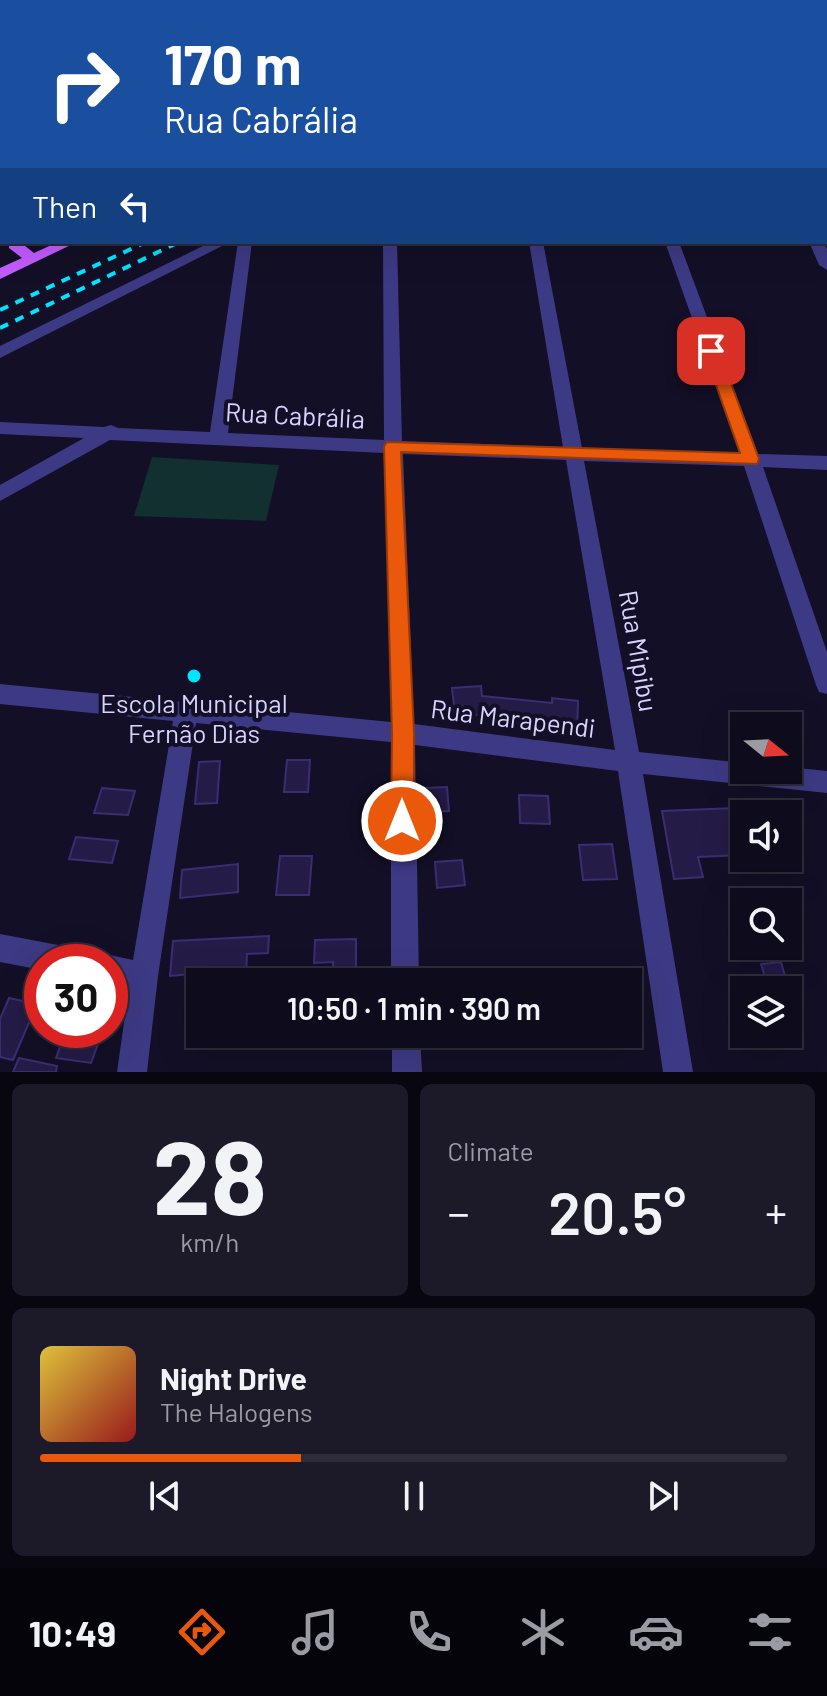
<!DOCTYPE html>
<meta charset="utf-8">
<style>
:root{--surface:#0e0b1c;--page:#1c1929;--text:#f1f3f6;--muted:#9b9ba3;--line:#2e2b3b;--accent:#ea580c}
body{margin:0;font-family:Barlow,sans-serif;background:var(--page);color:var(--text);height:100vh;display:flex;flex-direction:column;font-size:30px;white-space:nowrap}
*{box-sizing:border-box;margin:0}
p{font-size:26px;color:var(--muted)}
.icon{flex:none;width:44px;height:44px;fill:none;stroke:currentColor;stroke-width:2;stroke-linecap:round;stroke-linejoin:round}
.map{position:relative;height:1072px;overflow:hidden}
.side{display:flex;flex-direction:column;gap:12px;padding:12px;background:#08060f;flex:1}
.side>*{flex:none}
.guide{position:absolute;left:0px;top:0px;width:828px;height:244px;box-shadow:0 8px 32px #0002,0 0 0 2px var(--line);background:#1a4fa0;color:#fff;overflow:hidden}
.needle{width:52px;rotate:108deg}
.fabs{position:absolute;left:730px;top:712px;display:grid;gap:16px}
.fabs a{display:grid;place-items:center;width:72px;height:72px;border-radius:0px;background:var(--surface);box-shadow:0 8px 32px #0002,0 0 0 2px var(--line);font-size:40px}
.speed{position:absolute;left:24px;top:944px;display:flex;gap:16px;font-size:40px;font-weight:700;text-align:center}
.speed>*{display:grid;place-content:center;width:104px;height:104px;border-radius:50%;background:var(--surface);box-shadow:0 8px 32px #0002,0 0 0 2px var(--line);line-height:1}
.speed .limit{border:12px solid #d22;background:#fff;color:#111}
.pin{position:absolute;display:grid;place-items:center;width:68px;height:68px;color:#fff;margin:-34px;border-radius:16px;box-shadow:0 4px 12px #0006}
.me{position:absolute;width:88px;margin:-44px;rotate:0deg;stroke-linejoin:round;filter:drop-shadow(0 0 6px #0008)}
.turn{display:flex;align-items:center;gap:28px;height:168px;padding:0 32px;font-size:36px}
.turn .icon{width:104px;height:104px;stroke-width:2.5}
.turn b{display:block;font-size:56px;line-height:68px}
.then{display:flex;align-items:center;height:76px;padding:0 32px;background:#0003;gap:16px;font-size:30px}
.big{font-size:60px;font-weight:600;line-height:1.1}
.side .card{flex:1;display:flex;flex-direction:column;justify-content:center;gap:12px;min-width:0;padding:0 28px;border-radius:12px;background:var(--page)}
.side .dial{align-items:center;gap:0}
.dial b{font-size:104px;line-height:1}
.song{display:flex;align-items:center;gap:24px}
.cover{width:96px;height:96px;border-radius:12px;background:linear-gradient(135deg,hsl(50 70% 55%),hsl(0 70% 35%))}
.played{height:8px;border-radius:4px;background:linear-gradient(90deg,var(--accent) 35%,var(--line) 35%)}
.keys{display:flex;justify-content:space-around;direction:ltr}
.heat{display:flex;justify-content:space-between;align-items:center;font-size:44px;direction:ltr}
.side .tiles{flex:1;display:grid;gap:12px;grid-template-columns:1fr 1fr}
.card:last-child{grid-column:span 2}
.trip{position:absolute;left:186px;top:968px;width:456px;height:80px;border-radius:0px;background:var(--surface);box-shadow:0 8px 32px #0002,0 0 0 2px var(--line);font-weight:600;line-height:80px;text-align:center}
.tabs{display:flex;height:128px;justify-content:space-around;align-items:center;background:#06040b;color:var(--muted)}
.tabs .icon{width:56px;height:56px}
.tabs .selected{color:var(--accent)}
.tabs b{font-size:36px;color:var(--text)}
.map>svg:first-child{display:block}
.green{fill:#12302f}
.building{fill:#241b47;stroke:#3b2d73;stroke-width:2}
.lines{fill:none;stroke-linecap:round;stroke-linejoin:round}
.lane{fill:#3d3a85;fill-rule:evenodd}
.street{fill:#3d3a85;fill-rule:evenodd}
.primary{fill:#c25bff;fill-rule:evenodd}
.rail-far1{stroke:#00e5ff;stroke-width:3;stroke-dasharray:7 6;stroke-linecap:butt}
.rail{stroke:#00e5ff;stroke-width:4;stroke-dasharray:9 8;stroke-linecap:butt}
.route{fill:#ea580c;stroke:#983908;stroke-width:2}
.poi-dot{fill:#00e5ff;stroke:#130f26;stroke-width:3}
.labels{text-anchor:middle;stroke-width:8;stroke-linejoin:round;paint-order:stroke}
.street-label{font-size:26px;fill:#d9d4ff;stroke:#130f26}
.poi-label{font-size:26px;fill:#d9d4ff;stroke:#130f26}
</style>
<div class="map">
<svg width="827" height="1072" viewBox="0 0 827 1072">
<rect width="100%" height="100%" fill="#130f26"/>
<!-- green -->
<path class="green" d="M152,457L279,465L266,521L134,516Z"/>
<!-- building -->
<path class="building" d="M481,686L482,696L552,703V698L578,701L577,736L550,733L551,727L490,720L491,716L455,714L452,688Z
M287,760H310L308,792H284Z
M220,761L217,803L195,804L199,762Z
M447,787L449,811L425,812L423,788Z
M102,788L135,791L128,815L94,813Z
M519,795L548,796L550,824L520,823Z
M735,808L744,855L698,857L703,877L674,879L662,811Z
M76,837L118,841L112,863L69,859Z
M612,844L617,879L583,880L579,845Z
M280,856H312L309,895H276Z
M462,860L465,885L437,888L435,862Z
M238,864V892L180,898L182,870Z
M269,936L268,953L247,954L246,978L191,982L192,974L170,976L173,941Z
M356,939V982H333V962L314,963L315,940Z
M781,962L789,990H769L761,964Z
M9,998L37,1004L13,1060L0,1057V1019Z
M66,1030H103L91,1063L56,1058Z
M19,1058L57,1066L56,1072H13Z"/>
<g class="lines">
<!-- lane -->
<path class="lane" d="M51,0H57L58,2H52Z
M2,102V106L0,107V103Z
M0,145L2,146V150H0Z
M0,181H2V186H0Z
M0,231H2V237H0Z"/>
<!-- street -->
<path class="street" d="M826,32H827V38H826Z
M826,228H827V236H826Z
M211,242H230L0,358V346Z
M238,242H252L228,433L384,440L383,242H397L402,441L563,447L529,242H543L582,448L740,453L665,242H679L758,454L827,456V470L763,467L827,652V694L819,692L816,685L744,466L584,461L639,752L744,763V770H788V767L827,771V793L643,774L693,1072H663L618,771L415,745L419,982H391V742L196,723L158,976L147,1072H117L129,987L110,983V962H99L110,955L133,960L173,721L0,704V684L391,722L384,453L110,440L0,501V485L84,438L0,434V422L104,427L111,425L118,428L210,432ZM403,454L566,460L615,750L414,724Z
M809,242H823L827,249V270L819,265Z
M0,934L74,948L84,952L88,962H42V970L0,962Z
M392,1034H420L422,1072H392Z"/>
<!-- primary -->
<path class="primary" d="M9,242H20L34,253L58,242H77L0,279V268L22,258L9,248Z"/>
<!-- rail-far1 -->
<path class="rail-far1" d="M642,2L645,0
M684,2L688,0"/>
<!-- rail -->
<path class="rail" d="M0,310L146,242
M0,328L179,242"/>
</g>
<!-- route -->
<path class="route" d="M711,346L719,351L759,459L757,464L401,452L414,733V821L410,828L402,831L394,828L391,821L392,733L384,446L387,442L740,453L704,351Z"/>
<!-- markers -->
<circle class="poi-dot" cx="194" cy="676" r="8"/>
<g class="labels">
<!-- street labels -->
<g class="street-label">
<text transform="translate(295 416) rotate(3)" y="9">Rua Cabrália</text>
<text transform="translate(638 651) rotate(80)" y="9">Rua Mipibu</text>
<text transform="translate(513 719) rotate(7)" y="9">Rua Marapendi</text>
</g>
<!-- poi labels -->
<g class="poi-label">
<text x="194" y="713">Escola Municipal<tspan x="194" dy="30">Fernão Dias</tspan></text>
</g>
</g>
</svg>
<div class="fabs">
<a><svg class="needle" viewBox="-14 -14 28 28"><path d="M0-13l5 13h-10z" fill="#e53935"/><path d="M0 13l5-13h-10z" fill="#9b9ba3"/></svg></a>
<a><svg class="icon" aria-label="sound" viewBox="0 0 24 24"><path d="M4 9h4l5-4v14l-5-4H4zM17 9q2 3 0 6"/></svg></a>
<a><svg class="icon" aria-label="search" viewBox="0 0 24 24"><circle cx="10" cy="10" r="6"/><path d="M15 15l6 6"/></svg></a>
<a><svg class="icon" aria-label="layers" viewBox="0 0 24 24"><path d="M12 4l9 5-9 5-9-5zM3 14l9 5 9-5"/></svg></a>
</div>
<div class="speed"><div class="limit">30</div></div>
<div class="pin" style="left:711px;top:351px;background:#d93025"><svg class="icon" aria-label="arrive" viewBox="0 0 24 24"><path d="M6 21V4h12l-3 4 3 4H6"/></svg></div>
<svg class="me" style="left:402px;top:821px" viewBox="-20 -20 40 40"><circle r="17" fill="#ea580c" stroke="#fff" stroke-width="3"/><path d="M0-11L8 9 0 5-8 9z" fill="#fff"/></svg>
<div class="trip">10:50 · 1 min · 390 m</div>
<div class="guide">
<div class="turn"><svg class="icon" aria-label="right" viewBox="0 0 24 24"><path d="M7 20v-9h11M14 6l5 5-5 5"/></svg><div><b>170 m</b>Rua Cabrália</div></div>
<div class="then">Then<svg class="icon" aria-label="left" viewBox="0 0 24 24"><path d="M17 20v-9H6M10 6l-5 5 5 5"/></svg></div>
</div>
</div>
<section class="side">
<div class="tiles">
<div class="card dial"><b>28</b><p>km/h</p></div>
<div class="card"><p>Climate</p>
<div class="heat"><a>−</a><b class="big">20.5°</b><a>+</a></div>
</div>
<div class="card">
<div class="song"><i class="cover"></i><div><b>Night Drive</b><p>The Halogens</p></div></div>
<div class="played"></div>
<div class="keys"><svg class="icon" aria-label="previous" viewBox="0 0 24 24"><path d="M18 5L8 12l10 7zM5 5v14"/></svg><svg class="icon" aria-label="pause" viewBox="0 0 24 24"><path d="M8 5v14M16 5v14"/></svg><svg class="icon" aria-label="next" viewBox="0 0 24 24"><path d="M6 5l10 7-10 7zM19 5v14"/></svg></div>
</div>
</div>
</section>
<nav class="tabs">
<b>10:49</b>
<svg class="icon selected" aria-label="directions" viewBox="0 0 24 24"><path d="M12 3l9 9-9 9-9-9zM9 14v-3h6M13 9l2 2-2 2"/></svg>
<svg class="icon" aria-label="music" viewBox="0 0 24 24"><path d="M9 18V5l10-2v13"/><circle cx="6" cy="18" r="3"/><circle cx="16" cy="16" r="3"/></svg>
<svg class="icon" aria-label="phone" viewBox="0 0 24 24"><path d="M5 4h4l2 5-3 2q2 4 5 5l2-3 5 2v4C11 20 4 13 5 4z"/></svg>
<svg class="icon" aria-label="climate" viewBox="0 0 24 24"><path d="M12 3v18M4 7l16 10M4 17L20 7"/></svg>
<svg class="icon" aria-label="car" viewBox="0 0 24 24"><path d="M5 17H2v-5l4-1 3-4h7l3 4 3 1v5h-3M9 17h6M6 11h13"/><circle cx="7" cy="17" r="2"/><circle cx="17" cy="17" r="2"/></svg>
<svg class="icon" aria-label="filters" viewBox="0 0 24 24"><path d="M4 7h16M4 17h16"/><circle cx="9" cy="7" r="2"/><circle cx="15" cy="17" r="2"/></svg>
</nav>
